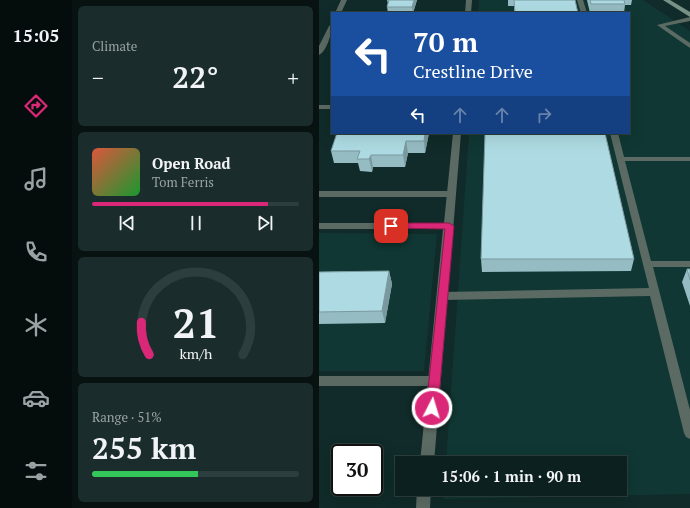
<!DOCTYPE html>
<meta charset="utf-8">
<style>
:root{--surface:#0c201f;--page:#1a2d2c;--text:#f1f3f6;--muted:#9aa3a4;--line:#2c3e3d;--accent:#db2777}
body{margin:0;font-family:"PT Serif",serif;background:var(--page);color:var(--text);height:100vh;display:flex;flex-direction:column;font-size:15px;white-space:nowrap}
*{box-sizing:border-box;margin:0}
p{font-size:13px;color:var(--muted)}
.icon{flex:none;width:22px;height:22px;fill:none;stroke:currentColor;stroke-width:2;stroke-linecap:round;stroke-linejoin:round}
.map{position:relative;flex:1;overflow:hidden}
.side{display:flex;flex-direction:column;gap:6px;padding:6px;background:#071211;width:247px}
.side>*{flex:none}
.top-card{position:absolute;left:12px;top:12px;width:299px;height:122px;border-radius:0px;box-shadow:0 4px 16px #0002,0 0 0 1px var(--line);background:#1a4fa0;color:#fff;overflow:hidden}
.speed{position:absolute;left:12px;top:444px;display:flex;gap:8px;font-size:20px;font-weight:700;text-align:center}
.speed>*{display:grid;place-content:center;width:52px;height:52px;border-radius:50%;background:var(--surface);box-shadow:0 4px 16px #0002,0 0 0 1px var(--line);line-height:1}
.speed .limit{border:2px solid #111;border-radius:6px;background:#fff;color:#111}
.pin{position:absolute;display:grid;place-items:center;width:34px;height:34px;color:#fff;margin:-17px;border-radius:8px;box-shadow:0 2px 6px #0006}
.me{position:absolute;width:44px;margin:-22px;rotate:5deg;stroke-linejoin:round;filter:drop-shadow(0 0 3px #0008)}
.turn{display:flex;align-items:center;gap:14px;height:84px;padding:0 16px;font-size:18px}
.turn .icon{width:52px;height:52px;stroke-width:2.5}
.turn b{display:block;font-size:28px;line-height:34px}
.lanes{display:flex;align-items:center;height:38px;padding:0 16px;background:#0003;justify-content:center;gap:20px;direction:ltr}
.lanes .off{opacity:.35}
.big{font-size:30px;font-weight:800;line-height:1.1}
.side .card{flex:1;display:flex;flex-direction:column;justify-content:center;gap:6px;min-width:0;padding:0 14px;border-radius:6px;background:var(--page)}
.side .dial{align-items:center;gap:0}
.dial svg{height:104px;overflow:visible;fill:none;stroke:var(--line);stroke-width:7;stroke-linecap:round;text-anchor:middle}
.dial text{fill:var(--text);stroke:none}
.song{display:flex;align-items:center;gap:12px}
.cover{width:48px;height:48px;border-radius:6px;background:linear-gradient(135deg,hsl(10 70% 55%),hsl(130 70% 35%))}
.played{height:4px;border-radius:2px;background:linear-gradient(90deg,var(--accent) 85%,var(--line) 85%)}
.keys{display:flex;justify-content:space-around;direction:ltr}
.heat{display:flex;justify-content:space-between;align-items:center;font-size:22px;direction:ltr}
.charge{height:6px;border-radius:3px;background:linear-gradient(90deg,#34c759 51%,var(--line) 0)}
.trip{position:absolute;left:76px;top:456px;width:232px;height:40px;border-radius:0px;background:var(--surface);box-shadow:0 4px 16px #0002,0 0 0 1px var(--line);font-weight:800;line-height:40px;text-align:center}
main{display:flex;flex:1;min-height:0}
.menu{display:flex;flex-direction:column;width:72px;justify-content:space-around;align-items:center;background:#050d0c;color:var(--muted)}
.menu .icon{width:28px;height:28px}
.menu .active{color:var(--accent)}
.menu b{font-size:18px;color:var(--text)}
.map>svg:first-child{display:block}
.built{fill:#103733}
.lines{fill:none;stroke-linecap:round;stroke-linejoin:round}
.service{fill:#5b6a63;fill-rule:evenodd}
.minor{fill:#5b6a63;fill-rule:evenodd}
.secondary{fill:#789085;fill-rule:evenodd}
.wall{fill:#96bcc3}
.shaded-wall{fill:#7a999f}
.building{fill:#aedbe3;stroke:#7a999f}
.route{fill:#db2777;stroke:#8e194d}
</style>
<main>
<nav class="menu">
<b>15:05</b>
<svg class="icon active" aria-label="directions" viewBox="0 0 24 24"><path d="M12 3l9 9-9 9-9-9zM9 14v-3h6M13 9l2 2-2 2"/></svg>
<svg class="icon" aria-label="music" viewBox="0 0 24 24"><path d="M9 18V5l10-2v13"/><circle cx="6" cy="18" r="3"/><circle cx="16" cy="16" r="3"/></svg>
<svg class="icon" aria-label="phone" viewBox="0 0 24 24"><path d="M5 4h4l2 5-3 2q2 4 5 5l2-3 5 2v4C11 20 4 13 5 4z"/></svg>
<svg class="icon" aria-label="climate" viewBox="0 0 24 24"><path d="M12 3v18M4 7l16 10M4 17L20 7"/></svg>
<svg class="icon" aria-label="car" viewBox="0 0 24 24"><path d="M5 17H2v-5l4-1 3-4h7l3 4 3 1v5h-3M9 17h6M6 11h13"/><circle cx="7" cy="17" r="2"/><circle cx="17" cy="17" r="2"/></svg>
<svg class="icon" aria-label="filters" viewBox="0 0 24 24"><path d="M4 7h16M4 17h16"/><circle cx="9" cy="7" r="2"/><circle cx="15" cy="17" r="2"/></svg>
</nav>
<section class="side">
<div class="card"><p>Climate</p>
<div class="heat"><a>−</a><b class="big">22°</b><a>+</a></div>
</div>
<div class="card">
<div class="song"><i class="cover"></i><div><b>Open Road</b><p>Tom Ferris</p></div></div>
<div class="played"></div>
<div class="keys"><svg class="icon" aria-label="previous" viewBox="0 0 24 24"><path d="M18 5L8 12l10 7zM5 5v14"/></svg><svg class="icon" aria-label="pause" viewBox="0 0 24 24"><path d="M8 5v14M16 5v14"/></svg><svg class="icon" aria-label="next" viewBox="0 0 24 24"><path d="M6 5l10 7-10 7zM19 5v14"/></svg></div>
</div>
<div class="card dial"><svg viewBox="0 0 100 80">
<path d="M14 69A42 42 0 1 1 86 69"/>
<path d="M14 69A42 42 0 0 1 8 44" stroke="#db2777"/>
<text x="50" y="56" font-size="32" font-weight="700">21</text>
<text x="50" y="72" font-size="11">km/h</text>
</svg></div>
<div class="card"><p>Range · 51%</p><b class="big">255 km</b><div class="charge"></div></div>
</section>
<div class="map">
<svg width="371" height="508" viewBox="0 0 371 508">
<rect width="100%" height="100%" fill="#102b29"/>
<!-- built -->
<path class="built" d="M160,0H324L371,31V494L125,499V489H301V463H127L150,133H310V13H159Z
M0,233L118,234L105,371H0Z"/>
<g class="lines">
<!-- service -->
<path class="service" d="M258,0H264L268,13H262Z
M371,17V21L346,26L371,43V48L338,25Z
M0,105H13V109H0Z
M291,133H299L305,157H371V161H306L332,261H371V267H334L371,410V439L367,437L365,433L331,296L124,300L121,299L119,296L121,293L124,292L330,288Z
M0,191H133L137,194L133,197H0Z
M0,376H116L120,378L121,381L120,384L116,386H0Z"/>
<!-- minor -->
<path class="minor" d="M22,0H28L22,13H16Z
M147,0H153L152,13H146Z
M13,24C13,33 8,51 0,55V46L10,26Z
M134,133H142L115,463H101L124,229H0V223H125Z
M98,489H112L111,508H97Z"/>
<!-- secondary -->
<path class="secondary" d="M344,0H351L371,12V17Z"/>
</g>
<!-- wall -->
<path class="wall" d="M68,0H98L94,13H69L68,7L69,4Z
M189,0H256L195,13V6H189Z
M268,0H313L312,5H306L305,13H271Z
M18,133H110L106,153H89L86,167H54L53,172L41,171L39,163H15L12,151Z
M162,259H315L312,271L163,272Z
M368,269H371V306L363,282Z
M70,271L73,284L66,323L0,324V272Z"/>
<!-- shaded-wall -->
<path class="shaded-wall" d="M95,0H98L94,13L93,7Z
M106,133H110L106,153L105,141Z
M87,141L89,153L86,167L84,155Z
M52,155L54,167L53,172L50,159Z
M70,271L73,284L66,323L63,311Z"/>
<!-- building -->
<path class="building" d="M70,0H95L93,7H68Z
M195,0H256L259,13H195H196Z
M271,0H305L306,4H272Z
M18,133H106L105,141H87L84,155H52L50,159H38L41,151H12Z
M166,133H286L315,259H162Z
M368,269H371V280Z
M70,271L63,311L0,312V272Z"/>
<!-- route -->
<path class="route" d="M72,223H130L135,226L119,408L117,412L113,413L109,412L107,408L126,229L69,228L68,226Z"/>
</svg>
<div class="speed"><div class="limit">30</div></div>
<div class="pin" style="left:72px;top:226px;background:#d93025"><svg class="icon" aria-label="arrive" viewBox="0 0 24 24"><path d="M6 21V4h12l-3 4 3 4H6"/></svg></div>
<svg class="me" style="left:113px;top:408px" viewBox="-20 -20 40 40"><circle r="17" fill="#db2777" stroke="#fff" stroke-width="3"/><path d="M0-11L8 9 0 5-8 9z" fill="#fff"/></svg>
<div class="trip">15:06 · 1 min · 90 m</div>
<div class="top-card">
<div class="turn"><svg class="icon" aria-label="left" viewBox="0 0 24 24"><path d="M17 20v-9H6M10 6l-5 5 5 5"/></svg><div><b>70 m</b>Crestline Drive</div></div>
<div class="lanes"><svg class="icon" aria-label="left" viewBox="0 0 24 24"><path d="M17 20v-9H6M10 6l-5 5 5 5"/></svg><svg class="icon off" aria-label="ahead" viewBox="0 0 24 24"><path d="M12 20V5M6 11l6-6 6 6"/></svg><svg class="icon off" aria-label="ahead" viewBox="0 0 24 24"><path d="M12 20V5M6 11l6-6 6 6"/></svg><svg class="icon off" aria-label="right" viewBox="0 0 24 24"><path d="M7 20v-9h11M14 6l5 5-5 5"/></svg></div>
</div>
</div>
</main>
